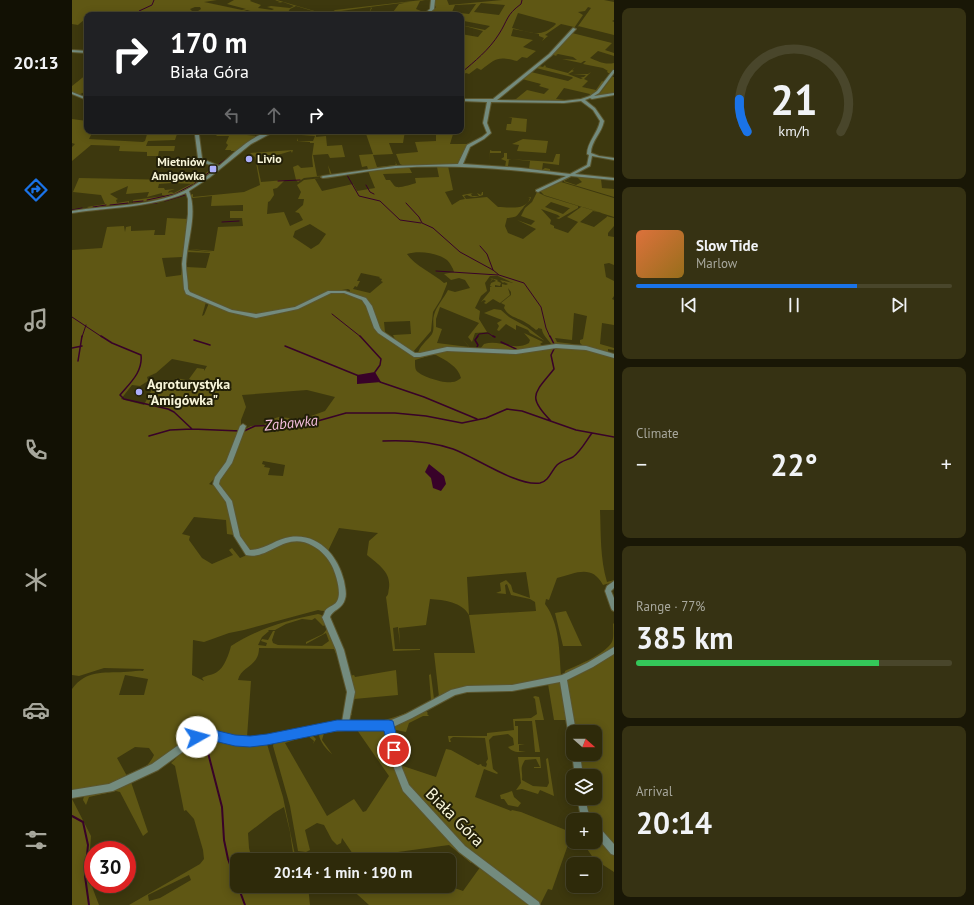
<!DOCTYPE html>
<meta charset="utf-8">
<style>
:root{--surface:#2e2a0a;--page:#363213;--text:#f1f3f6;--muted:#a7a79c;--line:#49462b;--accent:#1a73e8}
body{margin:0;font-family:"PT Sans",sans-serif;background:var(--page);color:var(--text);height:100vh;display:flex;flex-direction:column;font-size:15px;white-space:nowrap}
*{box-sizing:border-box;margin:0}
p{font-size:13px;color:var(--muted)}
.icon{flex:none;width:22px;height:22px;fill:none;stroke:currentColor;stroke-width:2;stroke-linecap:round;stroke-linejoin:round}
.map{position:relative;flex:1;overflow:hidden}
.details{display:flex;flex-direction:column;gap:8px;padding:8px;background:#191706;width:360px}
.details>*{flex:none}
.guide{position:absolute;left:12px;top:12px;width:380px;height:122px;border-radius:8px;box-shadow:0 2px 10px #0003,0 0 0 1px var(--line);background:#202124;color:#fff;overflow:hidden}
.needle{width:26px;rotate:111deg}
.buttons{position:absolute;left:494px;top:725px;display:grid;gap:8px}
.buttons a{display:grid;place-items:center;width:36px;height:36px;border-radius:8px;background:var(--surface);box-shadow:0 2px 10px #0003,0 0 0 1px var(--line);font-size:20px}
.speed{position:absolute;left:12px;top:841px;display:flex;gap:8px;font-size:20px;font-weight:700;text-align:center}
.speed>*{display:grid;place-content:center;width:52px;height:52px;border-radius:50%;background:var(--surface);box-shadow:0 2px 10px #0003,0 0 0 1px var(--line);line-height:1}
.speed .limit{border:6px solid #d22;background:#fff;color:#111}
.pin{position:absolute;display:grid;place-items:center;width:34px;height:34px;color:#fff;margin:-17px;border:2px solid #fff;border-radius:50%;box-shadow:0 1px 4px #0007}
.me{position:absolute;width:44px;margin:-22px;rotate:83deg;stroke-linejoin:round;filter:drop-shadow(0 0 3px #0008)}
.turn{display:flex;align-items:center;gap:14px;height:84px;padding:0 20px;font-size:18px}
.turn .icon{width:52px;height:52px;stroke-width:2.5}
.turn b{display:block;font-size:28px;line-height:34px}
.lanes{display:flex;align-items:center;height:38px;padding:0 20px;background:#0003;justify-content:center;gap:20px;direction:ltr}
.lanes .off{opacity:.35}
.big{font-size:30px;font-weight:700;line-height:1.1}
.details .widget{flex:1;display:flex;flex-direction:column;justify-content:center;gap:6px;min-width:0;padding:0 14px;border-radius:8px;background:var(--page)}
.details .dial{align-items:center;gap:0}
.dial svg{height:104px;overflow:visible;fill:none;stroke:var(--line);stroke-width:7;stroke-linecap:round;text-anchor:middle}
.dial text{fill:var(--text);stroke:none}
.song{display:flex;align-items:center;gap:12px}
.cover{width:48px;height:48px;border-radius:6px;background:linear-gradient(135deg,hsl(20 70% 55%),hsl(40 70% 35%))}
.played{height:4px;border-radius:2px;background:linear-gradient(90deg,var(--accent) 70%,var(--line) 70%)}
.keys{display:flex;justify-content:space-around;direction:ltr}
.heat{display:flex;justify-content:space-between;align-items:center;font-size:22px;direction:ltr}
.charge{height:6px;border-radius:3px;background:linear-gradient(90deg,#34c759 77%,var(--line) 0)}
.trip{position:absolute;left:158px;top:853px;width:226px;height:40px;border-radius:8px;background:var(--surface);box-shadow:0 2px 10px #0003,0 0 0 1px var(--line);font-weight:700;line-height:40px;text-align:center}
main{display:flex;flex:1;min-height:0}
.tab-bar{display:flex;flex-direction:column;width:72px;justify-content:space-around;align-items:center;background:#121104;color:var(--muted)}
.tab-bar .icon{width:28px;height:28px}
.tab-bar .selected{color:var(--accent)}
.tab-bar b{font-size:18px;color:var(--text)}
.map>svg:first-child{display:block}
.green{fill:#5f5714;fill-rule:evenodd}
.water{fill:#380229}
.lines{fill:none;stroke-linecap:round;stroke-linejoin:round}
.stream-far2{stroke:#380229;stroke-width:1}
.stream-far1{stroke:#380229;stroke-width:1.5}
.stream{stroke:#380229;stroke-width:2}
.minor-casing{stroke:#5b562e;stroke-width:2}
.minor{fill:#738b7e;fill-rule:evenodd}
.route{fill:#1a73e8;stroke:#114b97}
.poi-dot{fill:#adaffb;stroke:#221f08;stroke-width:1.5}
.labels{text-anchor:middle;stroke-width:4;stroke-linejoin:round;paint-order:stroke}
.far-poi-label{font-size:12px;font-weight:bold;fill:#f8f5d9;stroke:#221f08;text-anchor:start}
.poi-label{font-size:14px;font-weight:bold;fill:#f8f5d9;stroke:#221f08;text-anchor:start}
.water-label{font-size:15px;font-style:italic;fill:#f5bede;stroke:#221f08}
.near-street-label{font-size:17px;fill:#f8f5d9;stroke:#221f08}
</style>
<main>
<nav class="tab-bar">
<b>20:13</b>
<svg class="icon selected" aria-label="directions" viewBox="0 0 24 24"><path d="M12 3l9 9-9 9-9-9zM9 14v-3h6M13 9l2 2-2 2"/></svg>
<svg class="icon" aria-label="music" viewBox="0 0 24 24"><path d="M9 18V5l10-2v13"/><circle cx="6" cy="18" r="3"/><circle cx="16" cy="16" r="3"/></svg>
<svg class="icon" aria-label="phone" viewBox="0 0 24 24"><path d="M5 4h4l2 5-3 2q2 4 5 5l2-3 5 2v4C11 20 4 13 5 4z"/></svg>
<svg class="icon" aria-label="climate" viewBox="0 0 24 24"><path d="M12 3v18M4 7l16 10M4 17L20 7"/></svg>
<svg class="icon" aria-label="car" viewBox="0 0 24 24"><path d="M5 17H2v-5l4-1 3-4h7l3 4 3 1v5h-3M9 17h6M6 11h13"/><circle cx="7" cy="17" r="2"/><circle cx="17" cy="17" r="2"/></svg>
<svg class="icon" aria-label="filters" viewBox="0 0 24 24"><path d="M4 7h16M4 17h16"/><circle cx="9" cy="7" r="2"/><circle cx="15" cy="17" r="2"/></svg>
</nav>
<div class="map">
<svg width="542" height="905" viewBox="0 0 542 905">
<rect width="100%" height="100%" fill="#3d380e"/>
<!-- green -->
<path class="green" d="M0,0H145L132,2L170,10L174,9L155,4L162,0H179L178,1L189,5L186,8L200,10L202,9L195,7L199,6L218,8L222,6L211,2L205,3L208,2L203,0H205L256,15L263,10L350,0H353L348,1L358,0H359L348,1L344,9L349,11H344L340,14H338L340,11L321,12L327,4L337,2L298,7L300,8L296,15L299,8L298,7L262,12L258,15H254L224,6L218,9L214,15H191L175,10L172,11L186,15L170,12C157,19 137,15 123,13L129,9L128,7H123L118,9L120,11L117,15H15V20H12L1,29L6,25L0,24Z
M362,0H375L377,5L430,0H532L542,2V20L540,21L542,22V35L506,26L504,29L519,8L516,7L513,11L506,12L511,15L500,31L502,27L489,24L473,35L476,36L470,41L472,38L467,36V34L441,29L439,36L461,40L451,47L464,51L455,58L450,57L445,61C426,56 424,58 409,70L405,68L397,74L394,73L389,76V34L406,37L411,31L389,25L413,30L418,26L392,21L389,23V15H367L368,13L359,12L364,7L362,5ZM409,3L433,5L427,15L402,12ZM404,4L397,14L380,12L383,5ZM446,13L483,23L484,24C469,39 458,32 440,28Z
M500,33L540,43L533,50L542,53V56L526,51L518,58C526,61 532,65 542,63V69L539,73H536L535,71H536L531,68L511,64L514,61H512L509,63L490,59L505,60L501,57L486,54L484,55L485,56L481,55L482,54L480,53Z
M468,63H470L467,66L471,67L473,65L474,67H473L496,73L503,67L514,69L503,67L500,70L502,71L496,74L509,79L511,78L508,77H512L514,75L501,74H516L519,72L512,79L516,81L510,87L524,90L530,81L532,82C527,87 525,94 517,96L518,94L492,88L484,99L494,100H440L444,99L455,90L472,94L477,89L467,86L469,84L450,79L427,99L432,100L425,99ZM464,68L500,77L501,78L496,81L459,72Z
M15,74V91L6,95L0,92V86Z
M540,77H542V94L522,97L528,93Z
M436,117L455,119L454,132L434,130L435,124H439L440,118Z
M0,119L15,121V131H21L17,139L71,142L73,141L76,131H106L103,140L76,141L74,146H103L102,151H87L86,156H75V152L47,151L48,146L19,145L0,161V147L3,144L0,143Z
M145,131H164L162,134L186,136L165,151H159V150H153L156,145L154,143L157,136H144L147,133L145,132Z
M293,131H333L331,143H317L321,154L301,155L305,167L323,165L324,164L323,161L325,165L287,171L296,169L295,166L290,167L287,155L301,154Z
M364,131H382L378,144H397L386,164L332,166L328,164L324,154L346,152L343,142L364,141Z
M244,135V137L254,136L255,146L270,145L273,157L258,158L256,154L241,155L245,176L258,175L256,165L260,175L232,178L226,182L224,180L221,167L226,165L229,168L241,167L240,157L242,143H238V142L225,141L226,138V141H241L243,136H229Z
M451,139L476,141L474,153L445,151L447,145L440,144Z
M221,150L220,153L219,151L209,154L193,156L192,153L187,154L185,163L189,182L213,180L205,188L201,189L202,195L198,201L196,202L195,214L212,212L218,226L231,220L227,213L223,212L231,205L232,199H226L229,192L225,185L232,180L249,178L243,179L250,191L281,184L285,191L303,188L296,171L290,172C306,169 321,167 337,167L340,173L311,174L314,180H318C320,182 322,187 325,187C328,188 341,184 344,183L343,178L367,177L365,167H352L376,166L381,190L373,192L380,205L388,200L393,199L390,195L401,193L399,194L400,196H407L405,193L409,195L410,192H411V195C406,197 400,198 395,195L392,196L394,199L415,197L426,207C437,207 454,211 458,198H456L459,197C458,202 454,203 451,208C444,216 447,217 435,218L433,226L436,233L451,239L464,229L445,220L459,225L463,221L449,216L453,208L460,202L465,192L473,196L506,206V208L487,219L484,218L488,217L486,215L469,209L479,220L478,224L482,226V228L496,233L506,222L495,217L509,207H511L530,213L521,211L508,222L522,227L536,216H534L542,218V226L536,233V236L542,237V265L537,263L532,264L534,277L542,281V296L540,299L542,300V325L530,323L528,344L542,348V350L536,349V352L542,354L508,347L507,345H510L508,343V340L511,339L515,316L502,313L500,340L483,338L485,342L501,344V346L480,345C476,340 470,334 470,329L466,328V329L464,330C461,328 458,325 456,324C448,318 437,318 432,308L433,305L429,303L439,295V292L436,288L438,295L428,303L421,299L414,304L412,303L414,301L412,300L409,302L418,291V287L420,286H418L419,283L424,281L421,279L418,282L420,279L418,278L426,280L425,281L429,283L428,286L423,285V287H430V284L434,285L436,284L432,282L431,283L428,280L441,283L426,276H418L413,283L415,291L409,296L403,308L408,311L407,319L415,332L403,333L400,342L404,347L396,337L407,323L368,307L364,319V327L370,329L365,343L397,347L390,338L399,349H371L346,354C346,347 356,340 360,334C363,328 360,322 362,315C364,307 372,298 376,290L383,292L398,288L393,280L387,278L379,280L372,274L382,272C381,268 378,263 375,260C366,253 347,250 335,254C342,265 362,274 372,283L375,282V284L369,299L361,312L359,331L341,352C334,351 323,341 321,335L339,334L338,321L312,322L313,332L316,335C301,330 304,311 294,301C290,296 284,294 278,292V290L276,289L258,292L232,304L215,309L178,316C192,319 221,311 235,305C248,299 259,289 275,293C302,299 292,313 304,329C307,332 337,355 341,356C346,357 351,355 356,356L343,360C343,363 343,368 344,370C347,376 373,384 380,382C384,382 386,380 389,378C386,366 373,360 364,355H359V353L376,350L444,353L485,347L523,351L542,357V510H528C529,535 528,558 535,582L542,580V582L531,585C520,564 504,573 485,578L477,600L474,599L473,604C488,624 487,651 489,675L440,686L416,688H386L367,697L362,653H403L397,615C390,602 372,600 358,599L354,625L327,628L328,645L326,627L321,628L323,649H348V650L321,651L314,597C317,594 316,592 317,588C319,572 307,565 295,555L297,541L306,533L267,528L256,551C232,537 221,536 196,547C189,550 184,553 177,551C167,543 163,526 161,514C160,509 161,503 158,499C154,491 144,488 147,478H143L137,484L143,486L156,500L163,533L162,535L155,534L154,520L122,517L110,534L118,536L117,540L130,558L140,564L161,555L157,550L160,548L168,558C174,555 180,555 186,554C200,550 210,541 225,542C234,542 249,548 256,555C268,569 278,618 246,610L172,630L157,633L132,642L121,640L120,675L132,681L130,678C135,675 141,675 145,672C152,668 157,654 159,646C185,629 216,620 246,614C252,615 253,619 255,624L251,626L243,618L240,620L230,619L214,624L203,630H196L197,631L190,637L186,645L194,646L195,643L189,641L190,639L196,640L201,631H203L200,640L201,643L206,645L250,646L257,641L254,633L234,644V642L251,634L255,629L258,630L266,653L264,654L262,649L187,648C187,667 169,666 166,680L179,681L175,737L202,734L200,737L176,740L142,733L135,732L127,733L95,757L70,772L27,788L5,792L0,799L19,836L16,876L27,905H0V689C14,670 31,673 52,672C59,672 64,670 71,671L72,669L32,668L7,676L0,675V250L30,248L35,227L52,226L53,232L54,227L59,226V231L83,230L82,235H93L95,218L117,219L111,255L110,257L90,258L94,277L109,275L111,265L114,292L134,302L130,316L132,315L137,303L154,310L155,308L116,292L113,276V254L114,267L134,268L138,253L115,252L114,250L140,252L117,249H115L114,246L116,245L115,248L117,249L142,251L146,227L171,226L170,218H158V211H171V205L139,206L140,196L121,198L119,197L118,195L121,194V197L172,192L188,185L183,157L178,153ZM479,202L497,208H498L491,214L473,207ZM238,224L254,234L247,244L239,249L221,237L223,231ZM289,273L308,277L307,278L310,279L309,281L311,282L298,293L281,289L283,286L285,287L288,281H285ZM100,359L135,366L132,371V369L125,368L117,379L124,382L104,378L98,390L80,389L72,405L49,399L60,385L68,386L76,381L75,377L84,373ZM235,390L263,397L253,411L239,416L227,419L207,417L197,420L192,425L179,426L173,429L169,428V420L174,407L170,395ZM191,461L213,465L211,476L196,475L198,468L192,467L193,465L190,464ZM454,572L458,598L441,592L439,585L434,580L428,583L429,591L424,593L434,594L433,585L435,584L439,595L458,599L463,602L464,611L397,615L395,577ZM53,675L76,679L72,695H47ZM63,747L77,748L82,755C76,768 68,771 55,776L45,758Z
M418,150L420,151H429V153H435V159L481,162L484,154H488L487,165L471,163L470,170L473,168L478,169V171L499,173L457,169L458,161L437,159L436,166L438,168L433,167L434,161L429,159L432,157V153H418L417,165L419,166H417Z
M141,165L144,168L141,169V170L123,184L100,183L87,184L86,188H92L93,190L103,189L97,191L96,193L99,192L102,193L119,184L121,185C104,198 82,200 61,203V200L93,196L90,195V193L75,197L77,192L54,194L56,186L38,194L46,199L44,200L45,203L57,201V203L17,208L15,207L33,204L29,195L1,192L7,178L103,180L129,177L141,167L134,166Z
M501,176L492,181L504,185L510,182L505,177L529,179L530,188L542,189V197L492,182V180Z
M489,182L542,198V217L472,195L468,191Z
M422,309L429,310L437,317L455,327L473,341L458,333L456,330L444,325V330L434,324L427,331L425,330L427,326L425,323L430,320L412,313Z
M452,333L471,342L468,344L471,346L446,351L408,349L412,344C428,339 442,352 457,343L458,340Z
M494,611L510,646H491L483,613Z
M541,623L542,624V647L534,654L493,674V671C506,665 532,655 540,642C542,637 541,629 541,623Z
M542,652V872L522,859L513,846L505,842H523V820H511L513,818V798H523V776H509L506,754H523V732H502L494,680Z
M358,667L362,699L351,707L316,722L283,723L280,720C288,720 297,722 305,721C324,719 340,710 356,703L359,700L357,675L359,674Z
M324,670L326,695L282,699L279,710L280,715H278L277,676L282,675L283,677Z
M485,680L490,683L497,720H482L476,684L449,690V688Z
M463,696L467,697L472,720H463L468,752H463L460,721H443V726H446V744L453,745H447V751L454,752C447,752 441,753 436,747L442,745L441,738L436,734L421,736L417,740L421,769L426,773L425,774L412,769L403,797L439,811L440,810L449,812L501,833V840L498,839L480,890L476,889L468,905L390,846L333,782L328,765L364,777L374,749L379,750L406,765L409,764L410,766L414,767L415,764L414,762L416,759L413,738L381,737L378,739L379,742H377L376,736H415V733L442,730L441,719L459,718L465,714L463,699L461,697Z
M353,710L356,713L355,714L357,716H351L337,723L334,732L324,730L330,758H328L320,728Z
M311,728C323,735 321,758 323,769C324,774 327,779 329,784L400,860L399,863L377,845L326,852L337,860H285L270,838L269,843L265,845L260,840L252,825L245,823L233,830L238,850L234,852L226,851L218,806L201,746L202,741L239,734L244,739L241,744L242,741L236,736L213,743L255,816L282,799L291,812L294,811L317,776L285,730L252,733L250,740L260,754C255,750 247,741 247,734L253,730Z
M130,737L195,744L211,797L224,860H222L218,832L212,807L202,813L176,833L177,848L180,860H165V886H236L238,905H57L128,864L132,859L131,850L122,819L114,810L112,811L103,766L99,763L119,744ZM117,875L119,880L88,898L77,901L76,895Z
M446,757H468L469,768H462V767H468L464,759L453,760C447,770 451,769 450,780L461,786L475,787L477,783L474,759L476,758L482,796L468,790L466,794L450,789L444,790L449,783Z
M59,782L76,832L71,836L48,792L44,791L17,797L14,805L11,800L12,796Z
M440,791L442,797L449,803L446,807L436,805L432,799H429L428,795Z
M409,866L456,905H297L276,886H377L391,891Z"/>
<!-- water -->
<path class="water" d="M303,372L309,382L285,384V375Z
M357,464L372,476L374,484L369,491L361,488L359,478L353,472Z"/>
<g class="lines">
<!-- stream-far2 -->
<path class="stream-far2" d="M65,15L67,11L80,5L82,0
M389,73C403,61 417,50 427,34C436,20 434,15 449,4L450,0
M191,133L196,131
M181,139L185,136
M147,164L160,155
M142,169L143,167
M275,175L287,196L308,201L328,220L349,223
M206,181L228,180
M122,184L140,170
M294,185L298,192L302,194
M75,200L103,194L120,185
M93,201L113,195
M61,202L71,201
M334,203L347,217L350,223L361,228L388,252L421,270L427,275L452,283L469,307L474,328L478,337
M38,205L56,203
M63,205L85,203
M21,207L34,205
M0,210L10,208
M27,210L43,208
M14,211L23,210
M150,222L167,221
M408,246L415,254L421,270
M364,271L426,275
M260,314L289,337
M0,317L30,337
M10,337L14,325
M405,337L407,334L416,333L422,337"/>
<!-- stream-far1 -->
<path class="stream-far1" d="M29,336L40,343L69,355C71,372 58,383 48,395L52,399L96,409L102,412L120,429L168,431
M288,336L309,359L308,365L303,372
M421,336L423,337
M478,336L482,344
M122,340L138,345
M429,342L444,349
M213,346L287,376
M405,347L406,345L403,340L406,336
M0,348L10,346
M6,361L10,336
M308,382L352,397L405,419
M479,421C454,396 463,393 482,369L479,355L483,347
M172,431L183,426L235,424L274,413H323L354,416L390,423L414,418L435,409L450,411L504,430L542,437
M77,436L98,430L120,429
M311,441C335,440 358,441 381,449C403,457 446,487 468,483C477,481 479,471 485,465C489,461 495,460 501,457C509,451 514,441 520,433"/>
<!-- stream -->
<path class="stream" d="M134,745L150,807L152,840L156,859L173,905
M0,816L11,822L16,845L13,876L17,905"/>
<!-- minor casing -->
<g class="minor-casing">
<path id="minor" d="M359,0H363L362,9L355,15H351L358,9Z
M501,28L504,29L479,56L425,100L492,101L509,99L518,96L525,91L541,70H542V73L527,93L522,96L542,93V95L520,99L518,98L513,100L523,108L532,121C530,133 519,141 519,153L527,156L542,158V160L520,156L518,166L503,174L542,178V180L499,176L466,192L464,191V190L494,176C437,169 381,164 324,168C299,170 275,175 251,178L249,177L251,176L323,166L386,164L395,145L410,137L415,133L411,123L415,102L389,101V99H421L477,54ZM509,101L521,110L528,121C526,133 515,142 515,154L517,155L515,165L498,174L449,168L391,164L398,147L412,139L419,133L415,123L419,102L492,103Z
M0,50L15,51V53L0,52Z
M0,92L15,98V100L0,94Z
M125,131H129L127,135L130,158L133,160L147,166C161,154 184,131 203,131L179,144L137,178L117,191C126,214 115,240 114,264C114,272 116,281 116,289L118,292L160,310L184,314L223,307L256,291H273L294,298L300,306L308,328L310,331L343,353H348L375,347L444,350L484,344L514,346L542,354V358L514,350L484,348L444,354L375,351L348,357H342L306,333L302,328L294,306L290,300L272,293H259L226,309L184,318L157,312L114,294L112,289L110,264L116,214V199L114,193C77,208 38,207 0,213V211C36,205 79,207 112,191C124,185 135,176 145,168L131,162L126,158L123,135Z
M171,424L174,426L160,463L148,480L147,484L160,501L168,536L178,550C192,550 204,539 218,537C247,533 266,556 272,581C273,587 275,594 273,599C271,609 260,610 258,617L272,650L283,692L277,722L317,721L334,714L379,690L395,686L440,685L490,675L515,663L542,647V654L521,667L495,680L504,732H501V741L498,740L497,737L488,682L440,691L395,692L383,695L340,718L321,727L330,768L337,785L393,846L467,902L468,905H457L387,852L331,791L322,768L314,729L265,730L195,744L178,746L163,745L134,738L127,740L86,770L41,791L0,798V790L37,784L80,764L122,734L134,730L163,737L178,738L195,736L265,722H270L275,692L264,650L250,617C251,617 253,612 253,611C256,606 264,606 266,599C269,591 264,574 260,566C256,558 250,551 241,546C213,530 197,561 174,555L162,536L154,502L141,484L143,477L154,462L168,426Z
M542,581V588L539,591L542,598V611L540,610L539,608L533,591L535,586Z
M501,752V754H508L511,776H503L500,754Z
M505,798H513L516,811L521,820H512L508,812Z
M523,825L526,826L542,844V855L539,854L523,835Z"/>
</g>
<!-- minor -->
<use href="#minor" class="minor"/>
</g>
<!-- route -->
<path class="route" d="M265,720H317L321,721L328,750L327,754L322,755L318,754L312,731H265L195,745L178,747L163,746L134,739L125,743L121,741L119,737L121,733L134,728L163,735L178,736L195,734Z"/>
<!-- markers -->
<g class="poi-dot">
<circle cx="177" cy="159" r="4"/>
<rect x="137" y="165" width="8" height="8" rx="2"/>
<circle cx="67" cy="392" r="4"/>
</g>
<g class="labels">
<!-- far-poi labels -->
<g class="far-poi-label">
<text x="185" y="163">Livio</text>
<text x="133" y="166" text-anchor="end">Mietniów<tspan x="133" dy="14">Amigówka</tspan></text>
</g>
<!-- poi labels -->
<g class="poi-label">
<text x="75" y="389">Agroturystyka<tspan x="75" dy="16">"Amigówka"</tspan></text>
</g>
<!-- water labels -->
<g class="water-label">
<text transform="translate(219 423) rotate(-6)" y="5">Zabawka</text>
</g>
<!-- near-street labels -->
<g class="near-street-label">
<text transform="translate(383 817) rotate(45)" y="6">Biała Góra</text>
</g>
</g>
</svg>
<div class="buttons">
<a><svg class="needle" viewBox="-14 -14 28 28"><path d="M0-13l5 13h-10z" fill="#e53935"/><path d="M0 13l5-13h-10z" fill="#a7a79c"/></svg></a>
<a><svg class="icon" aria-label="layers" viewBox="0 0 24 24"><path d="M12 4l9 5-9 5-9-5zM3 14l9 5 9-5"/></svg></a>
<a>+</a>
<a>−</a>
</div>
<div class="speed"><div class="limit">30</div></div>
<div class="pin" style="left:322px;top:750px;background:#d93025"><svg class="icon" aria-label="arrive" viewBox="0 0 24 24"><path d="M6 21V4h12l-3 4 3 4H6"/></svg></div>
<svg class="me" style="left:125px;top:737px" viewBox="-20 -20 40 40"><circle r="19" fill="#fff"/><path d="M0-13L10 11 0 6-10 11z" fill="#1a73e8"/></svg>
<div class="trip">20:14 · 1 min · 190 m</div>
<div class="guide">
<div class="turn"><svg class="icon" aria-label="right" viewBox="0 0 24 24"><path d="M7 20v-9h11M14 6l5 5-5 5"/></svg><div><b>170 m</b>Biała Góra</div></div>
<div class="lanes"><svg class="icon off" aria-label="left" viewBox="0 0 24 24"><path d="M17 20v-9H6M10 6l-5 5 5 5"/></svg><svg class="icon off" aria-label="ahead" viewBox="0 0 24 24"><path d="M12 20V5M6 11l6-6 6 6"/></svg><svg class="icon" aria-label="right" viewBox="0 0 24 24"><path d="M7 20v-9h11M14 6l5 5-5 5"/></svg></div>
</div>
</div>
<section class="details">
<div class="widget dial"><svg viewBox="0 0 100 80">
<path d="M14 69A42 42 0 1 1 86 69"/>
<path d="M14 69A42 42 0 0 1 8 44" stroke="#1a73e8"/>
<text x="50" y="56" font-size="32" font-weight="700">21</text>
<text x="50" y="72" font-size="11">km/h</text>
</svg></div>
<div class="widget">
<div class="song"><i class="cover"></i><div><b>Slow Tide</b><p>Marlow</p></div></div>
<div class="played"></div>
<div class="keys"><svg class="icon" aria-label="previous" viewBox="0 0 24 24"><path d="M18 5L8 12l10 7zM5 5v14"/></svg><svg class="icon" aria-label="pause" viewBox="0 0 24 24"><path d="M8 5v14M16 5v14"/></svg><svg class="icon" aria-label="next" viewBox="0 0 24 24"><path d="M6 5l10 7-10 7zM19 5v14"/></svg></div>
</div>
<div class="widget"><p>Climate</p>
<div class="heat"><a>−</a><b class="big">22°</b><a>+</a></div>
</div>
<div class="widget"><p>Range · 77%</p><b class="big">385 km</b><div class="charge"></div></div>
<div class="widget"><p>Arrival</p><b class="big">20:14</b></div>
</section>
</main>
